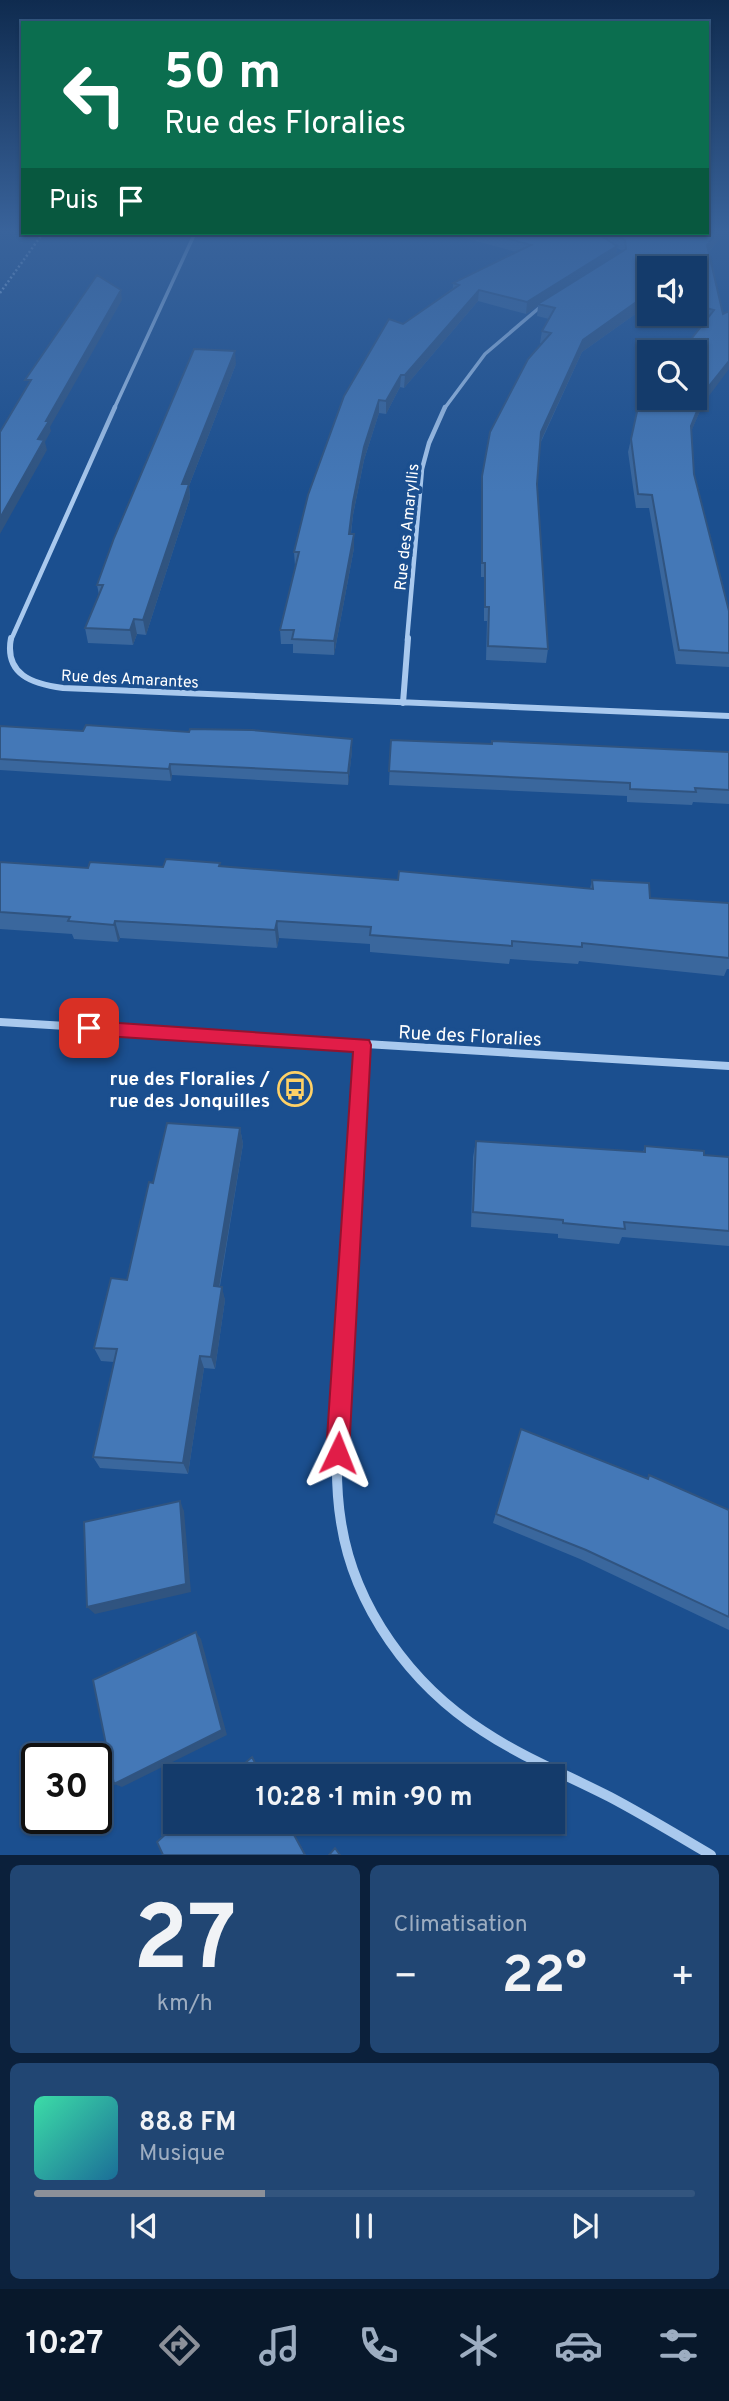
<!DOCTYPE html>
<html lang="fr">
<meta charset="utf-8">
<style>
:root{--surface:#143b6b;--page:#214673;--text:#f1f3f6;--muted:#9dadc1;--line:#33557e;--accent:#8c9099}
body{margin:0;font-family:Overpass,sans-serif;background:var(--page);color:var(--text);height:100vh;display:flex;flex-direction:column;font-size:26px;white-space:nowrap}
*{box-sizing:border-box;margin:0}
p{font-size:23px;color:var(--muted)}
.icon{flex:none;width:38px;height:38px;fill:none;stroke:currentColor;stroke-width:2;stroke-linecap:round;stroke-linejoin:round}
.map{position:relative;height:1855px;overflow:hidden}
.details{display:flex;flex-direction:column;gap:10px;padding:10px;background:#0b203b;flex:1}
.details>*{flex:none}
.hud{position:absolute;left:21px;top:21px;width:688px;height:214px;border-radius:0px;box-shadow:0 2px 5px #0004,0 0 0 2px var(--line);background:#0b6e4f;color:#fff;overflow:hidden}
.controls{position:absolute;left:637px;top:256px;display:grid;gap:14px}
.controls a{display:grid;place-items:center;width:70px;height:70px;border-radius:0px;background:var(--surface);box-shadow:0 2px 5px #0004,0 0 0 2px var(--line);font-size:35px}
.speed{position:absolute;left:21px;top:1743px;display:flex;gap:14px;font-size:35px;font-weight:700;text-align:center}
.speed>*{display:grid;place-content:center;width:91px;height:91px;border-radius:50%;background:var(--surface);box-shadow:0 2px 5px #0004,0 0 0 2px var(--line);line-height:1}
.speed .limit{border:4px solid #111;border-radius:10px;background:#fff;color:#111}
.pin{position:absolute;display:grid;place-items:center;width:60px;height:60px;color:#fff;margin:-30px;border-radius:14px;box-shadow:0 4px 10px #0006}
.me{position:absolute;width:77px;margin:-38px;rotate:2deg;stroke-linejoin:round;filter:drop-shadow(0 0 5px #0008)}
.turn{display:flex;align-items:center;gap:24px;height:147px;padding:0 28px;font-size:32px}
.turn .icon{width:91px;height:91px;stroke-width:2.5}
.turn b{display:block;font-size:49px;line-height:60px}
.then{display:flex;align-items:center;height:66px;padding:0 28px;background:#0003;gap:14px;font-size:26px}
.big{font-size:52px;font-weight:700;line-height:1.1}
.details .card{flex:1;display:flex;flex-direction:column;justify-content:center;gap:10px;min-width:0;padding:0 24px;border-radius:10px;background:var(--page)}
.details .dial{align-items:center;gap:0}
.dial b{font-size:91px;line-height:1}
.song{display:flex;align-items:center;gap:21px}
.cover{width:84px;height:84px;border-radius:10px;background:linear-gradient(135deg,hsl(160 70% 55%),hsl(200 70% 35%))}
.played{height:7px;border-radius:4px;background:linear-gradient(90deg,var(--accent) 35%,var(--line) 35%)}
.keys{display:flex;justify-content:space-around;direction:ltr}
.heat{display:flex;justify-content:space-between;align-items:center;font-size:38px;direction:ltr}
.details .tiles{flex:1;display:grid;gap:10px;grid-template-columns:1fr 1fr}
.card:last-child{grid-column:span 2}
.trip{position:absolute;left:163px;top:1764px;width:402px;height:70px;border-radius:0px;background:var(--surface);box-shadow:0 2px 5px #0004,0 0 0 2px var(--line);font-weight:700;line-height:70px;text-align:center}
.dock{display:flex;height:112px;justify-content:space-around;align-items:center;background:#08182b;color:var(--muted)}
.dock .icon{width:49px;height:49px}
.dock .current{color:var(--accent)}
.dock b{font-size:32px;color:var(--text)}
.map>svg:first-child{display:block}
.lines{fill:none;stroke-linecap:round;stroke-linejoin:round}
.path{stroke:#a9c9ee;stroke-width:2.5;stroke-dasharray:2 2.5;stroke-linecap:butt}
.street-far4{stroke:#a9c9ee;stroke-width:3.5}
.street-far3{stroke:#a9c9ee;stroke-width:4.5}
.street-far2{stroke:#a9c9ee;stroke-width:6}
.street-far1{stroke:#a9c9ee;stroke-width:8}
.street{stroke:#a9c9ee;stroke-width:10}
.wall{fill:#3a679d;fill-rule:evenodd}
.shaded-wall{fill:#305480}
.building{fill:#4478b7;stroke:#305480;stroke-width:2}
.route{fill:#e11d48;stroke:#92132f;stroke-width:2}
.labels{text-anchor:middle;stroke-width:7;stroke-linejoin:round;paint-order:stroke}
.far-street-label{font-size:16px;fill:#fff;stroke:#1b4f8f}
.street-label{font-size:19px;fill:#fff;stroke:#1b4f8f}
.poi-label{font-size:19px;font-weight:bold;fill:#fff;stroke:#1b4f8f;text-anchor:end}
</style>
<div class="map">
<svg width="729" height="1855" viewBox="0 0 729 1855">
<rect width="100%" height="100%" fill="#1b4f8f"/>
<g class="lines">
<!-- path -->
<path class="path" d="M0,293L43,233"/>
<!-- street-far4 -->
<path class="street-far4" d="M114,409L195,233
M444,409L485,354L546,302"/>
<!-- street-far3 -->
<path class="street-far3" d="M11,640L115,407
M407,640L422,469L429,443L445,407"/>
<!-- street-far2 -->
<path class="street-far2" d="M11,638C4,675 33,684 63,688L729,716
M403,703L408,638"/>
<!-- street-far1 -->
<path class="street-far1" d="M0,1022L729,1066
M345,1338L363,1045"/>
<!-- street -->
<path class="street" d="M345,1336C342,1397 331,1461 341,1522C354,1607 411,1685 483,1731C522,1757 567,1775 610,1797C644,1815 677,1835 711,1855"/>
</g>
<!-- wall -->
<path class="wall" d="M707,232H725L709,252L723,314L703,404L691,431L694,474L729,611V667L676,664L649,508H636L628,452L631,439L706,320L680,313H695V268H649V305H648L582,352L540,444L537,484L548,649L546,663L486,660L487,621H484V577H481V489L482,476L542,344L540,343L542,331L549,319L537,316L538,306L526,314L478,301L404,388L400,387L386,414L379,413L364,460L353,515L351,534H354V548L334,655L293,653V644H281L280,630L296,566H295L294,552L403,324L453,288V283L516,252L447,233ZM617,248L623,251L616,256Z
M236,364L189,486L190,498L146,635L137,634L133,645L88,643L85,628L99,595L97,585Z
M0,726L352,751L348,785L172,775L171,781L0,770Z
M391,740L492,744L729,752V804L693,802L692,805L627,802V796L389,785Z
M0,862L88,868L220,867L398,880L590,889L592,880L650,898L729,903V969H727L724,976L579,961L578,964L510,959L509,964L370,952V944L279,938L277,948L120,938L118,942L74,939L72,934L0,929Z
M240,1128L243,1144L220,1286L225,1300L215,1369L204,1368L188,1474L100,1468L93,1457L114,1362L101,1361L94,1348L127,1280L153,1183Z
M476,1141L643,1152L645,1146L704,1155L729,1157V1246L622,1237L619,1244L558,1238V1234L471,1227L473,1157Z
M521,1429L647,1479L649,1475L729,1510V1630L580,1559L493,1523Z"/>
<!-- shaded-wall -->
<path class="shaded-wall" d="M718,232H725L705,256L707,245Z
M617,246L616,257L538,304V306L526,314L527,302Z
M121,290L122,300L50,427L51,431L45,442L47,450L0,534V518L38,439L46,421Z
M479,290L478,301L404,388L405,375Z
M649,293L648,305L582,352L539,445L541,432L583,340Z
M235,351L236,364L189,486L190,498L146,635L143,620L182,484Z
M729,361V369L703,404L688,439L691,426L705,391Z
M401,375L400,387L386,414V401Z
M379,400V413L364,460L353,515L349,548V534L353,502L364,447Z
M354,534V548L334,655V641Z
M134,619L137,634L133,645L130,630Z
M352,739V751L348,785V773Z
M170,764L172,775L171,781L169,769Z
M115,921L120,938L118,942L114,925Z
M277,921L279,938L277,948L275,930Z
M240,1128L243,1144L217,1300L214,1286Z
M222,1287L225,1300L215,1369L211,1357Z
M200,1356L204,1368L188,1474L183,1463Z
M180,1501L184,1511L191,1592L95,1614L87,1607Z
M196,1632L201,1639L227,1735L122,1787L114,1784Z
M287,1822H288L306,1855H305Z"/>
<!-- building -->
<path class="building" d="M707,232H718L707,245L723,314L729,311V361L705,391L691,426L694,474L729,611V653L679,650L652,495L638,494L631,439L638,407L649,393V397H695V352H681L714,310L695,305V268H649V293L583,340L541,432L537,484L548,649L488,646L489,607H485V563H482V476L490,432L528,359L551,333L542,331L555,308L538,304L626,249L625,240L612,233Z
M487,233H588L601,236L617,246L527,302L479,290L405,375H401L386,401L379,400L364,447L353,502L349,534H354L334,641L292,639L294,630H280L299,552H294L308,495L344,396L389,319L403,324L459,285L453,283L531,245Z
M97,275L121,290L46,421H49L38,439L44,440L0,518V432L31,380H25Z
M194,349L235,351L182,484H189L143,620L134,619L130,630L85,628L103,585H97L114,538Z
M86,725L189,732L190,729L252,730L352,739L348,773L170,764L169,769L0,759V726L83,731Z
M391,740L492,744V741L729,752V790L695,788L696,792L630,789V783L389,771Z
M166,859L220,863L219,866L398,880L399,871L593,889L592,880L649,883L650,898L729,903V958L582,943V947L512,941V946L370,935L371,927L277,921L275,930L115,921L114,925L68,921L70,917L0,912V862L88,868L90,862L163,867Z
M167,1123L240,1128L214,1286L222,1287L211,1357L200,1356L183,1463L93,1457L117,1349L94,1348L111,1278L127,1280L149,1182L153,1183Z
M476,1141L645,1152V1146L704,1151V1155L729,1157V1231L624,1222L625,1229L563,1223V1220L473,1212Z
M521,1429L648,1479L649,1475L729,1510V1617L586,1550L496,1514Z
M180,1501L186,1584L87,1607L84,1522Z
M196,1632L222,1730L114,1784L93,1680Z
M252,1757L262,1776H230Z
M179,1822H287L305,1855H163L157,1842Z
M335,1848L340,1855H329Z"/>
<!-- sky -->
<linearGradient id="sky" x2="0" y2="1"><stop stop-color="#0f2b4f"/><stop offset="0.47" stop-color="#39639b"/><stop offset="1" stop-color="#39639b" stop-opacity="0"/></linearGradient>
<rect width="729" height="492" fill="url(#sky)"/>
<!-- route -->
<path class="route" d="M89,1021L369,1040L371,1045L349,1453L346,1461L338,1465L330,1461L326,1453L353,1052L89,1035L80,1028Z"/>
<!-- icons -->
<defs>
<g id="bus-ring" transform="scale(1.75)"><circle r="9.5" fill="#1b4f8f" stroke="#ffd166" stroke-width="1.5"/><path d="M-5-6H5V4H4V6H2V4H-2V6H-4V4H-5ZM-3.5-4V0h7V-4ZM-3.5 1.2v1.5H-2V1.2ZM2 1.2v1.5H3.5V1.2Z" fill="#ffd166"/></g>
</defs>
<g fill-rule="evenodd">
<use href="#bus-ring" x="295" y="1089"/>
</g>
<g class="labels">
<!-- far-street labels -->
<g class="far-street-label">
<text transform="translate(406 527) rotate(-84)" y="6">Rue des Amaryllis</text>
<text transform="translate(130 678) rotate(3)" y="6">Rue des Amarantes</text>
</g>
<!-- street labels -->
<g class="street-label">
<text transform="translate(470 1035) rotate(3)" y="7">Rue des Floralies</text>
</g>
<!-- poi labels -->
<g class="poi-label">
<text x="270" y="1085">rue des Floralies /<tspan x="270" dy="22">rue des Jonquilles</tspan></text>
</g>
</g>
</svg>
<div class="controls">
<a><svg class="icon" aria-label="sound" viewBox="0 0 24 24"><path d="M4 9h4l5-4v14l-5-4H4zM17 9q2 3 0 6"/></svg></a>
<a><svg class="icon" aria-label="search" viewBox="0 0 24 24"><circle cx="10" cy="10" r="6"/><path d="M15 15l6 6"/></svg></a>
</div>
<div class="speed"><div class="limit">30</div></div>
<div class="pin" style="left:89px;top:1028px;background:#d93025"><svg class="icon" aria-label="arrive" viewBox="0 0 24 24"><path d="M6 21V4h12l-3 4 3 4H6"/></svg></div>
<svg class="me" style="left:338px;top:1453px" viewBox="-20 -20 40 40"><path d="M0-17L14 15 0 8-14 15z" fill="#e11d48" stroke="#fff" stroke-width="4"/></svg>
<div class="trip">10:28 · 1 min · 90 m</div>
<div class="hud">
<div class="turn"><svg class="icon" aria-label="left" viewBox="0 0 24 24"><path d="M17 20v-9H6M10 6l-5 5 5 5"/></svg><div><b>50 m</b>Rue des Floralies</div></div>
<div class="then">Puis<svg class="icon" aria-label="arrive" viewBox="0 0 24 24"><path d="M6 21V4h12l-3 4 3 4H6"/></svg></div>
</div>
</div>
<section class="details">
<div class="tiles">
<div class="card dial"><b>27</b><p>km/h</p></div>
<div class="card"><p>Climatisation</p>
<div class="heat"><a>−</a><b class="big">22°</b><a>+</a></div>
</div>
<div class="card">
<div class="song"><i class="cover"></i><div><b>88.8 FM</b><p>Musique</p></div></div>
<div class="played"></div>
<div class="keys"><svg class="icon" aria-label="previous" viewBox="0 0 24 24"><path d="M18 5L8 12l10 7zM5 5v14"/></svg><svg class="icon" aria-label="pause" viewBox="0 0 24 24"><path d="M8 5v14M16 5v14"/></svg><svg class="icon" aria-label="next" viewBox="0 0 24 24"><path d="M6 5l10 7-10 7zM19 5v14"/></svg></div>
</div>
</div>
</section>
<nav class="dock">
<b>10:27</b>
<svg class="icon current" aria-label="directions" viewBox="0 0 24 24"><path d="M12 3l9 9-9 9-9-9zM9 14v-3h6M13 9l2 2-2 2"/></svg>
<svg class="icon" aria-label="music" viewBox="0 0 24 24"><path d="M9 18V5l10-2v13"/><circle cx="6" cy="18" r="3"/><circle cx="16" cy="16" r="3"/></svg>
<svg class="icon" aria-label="phone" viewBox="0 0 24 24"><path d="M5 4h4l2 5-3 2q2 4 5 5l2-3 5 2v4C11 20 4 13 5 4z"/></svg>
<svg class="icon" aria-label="climate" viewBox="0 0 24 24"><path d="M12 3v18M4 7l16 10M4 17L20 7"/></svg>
<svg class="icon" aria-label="car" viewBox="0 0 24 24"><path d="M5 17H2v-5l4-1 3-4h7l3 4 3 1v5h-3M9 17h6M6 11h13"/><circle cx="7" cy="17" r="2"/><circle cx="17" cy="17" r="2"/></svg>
<svg class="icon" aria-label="filters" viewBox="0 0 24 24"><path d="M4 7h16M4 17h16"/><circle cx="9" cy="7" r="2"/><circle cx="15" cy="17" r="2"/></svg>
</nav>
